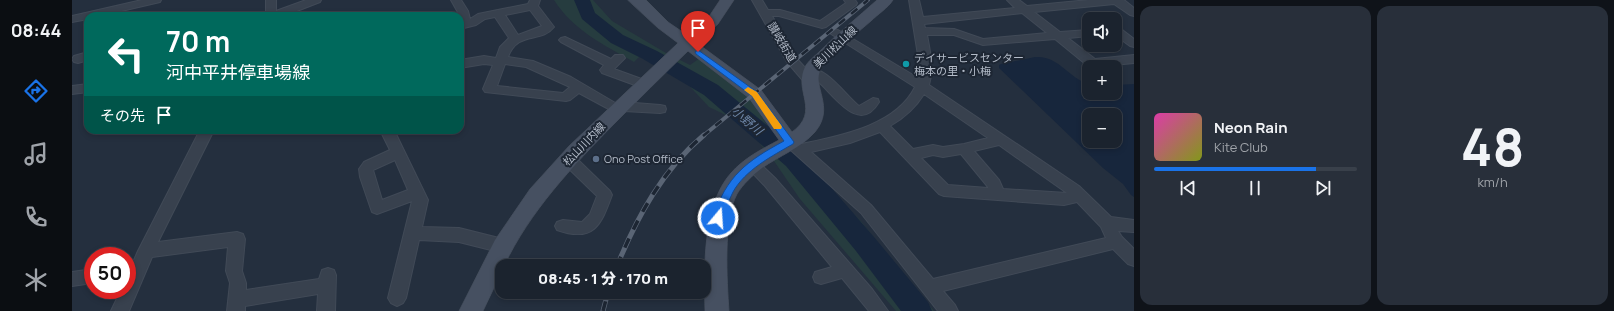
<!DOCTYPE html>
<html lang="ja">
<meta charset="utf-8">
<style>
:root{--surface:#1b232e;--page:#282f3a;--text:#f1f3f6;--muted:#a0a4aa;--line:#39404a;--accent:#1a73e8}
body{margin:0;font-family:Manrope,"Noto Sans JP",sans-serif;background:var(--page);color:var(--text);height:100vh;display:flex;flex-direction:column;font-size:15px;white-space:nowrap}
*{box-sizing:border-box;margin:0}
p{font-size:13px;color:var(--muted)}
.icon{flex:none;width:22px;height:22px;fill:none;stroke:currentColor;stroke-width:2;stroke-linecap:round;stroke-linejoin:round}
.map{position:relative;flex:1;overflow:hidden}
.panel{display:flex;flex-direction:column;gap:6px;padding:6px;background:#0f1319;width:480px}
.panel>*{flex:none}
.hud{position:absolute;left:12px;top:12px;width:380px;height:122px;border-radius:12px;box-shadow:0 2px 6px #0003,0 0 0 1px var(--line);background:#00695c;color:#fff;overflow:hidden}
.controls{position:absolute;left:1010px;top:12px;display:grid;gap:8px}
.controls a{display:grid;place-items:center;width:40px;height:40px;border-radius:8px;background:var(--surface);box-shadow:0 2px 6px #0003,0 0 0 1px var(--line);font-size:20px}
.speed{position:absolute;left:12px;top:247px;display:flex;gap:8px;font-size:20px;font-weight:700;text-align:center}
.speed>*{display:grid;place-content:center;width:52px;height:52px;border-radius:50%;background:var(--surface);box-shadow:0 2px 6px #0003,0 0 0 1px var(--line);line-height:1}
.speed .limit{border:6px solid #d22;background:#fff;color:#111}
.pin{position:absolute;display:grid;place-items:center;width:34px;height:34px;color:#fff;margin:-41px -17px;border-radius:50% 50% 50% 0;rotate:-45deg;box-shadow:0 0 4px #0007}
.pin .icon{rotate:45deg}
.me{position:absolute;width:44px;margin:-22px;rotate:18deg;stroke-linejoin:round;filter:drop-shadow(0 0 3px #0008)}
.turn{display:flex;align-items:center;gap:14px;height:84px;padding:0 16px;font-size:18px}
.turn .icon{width:52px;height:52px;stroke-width:2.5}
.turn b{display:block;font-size:28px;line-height:34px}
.then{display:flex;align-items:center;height:38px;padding:0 16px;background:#0003;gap:8px;font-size:15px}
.panel .tile{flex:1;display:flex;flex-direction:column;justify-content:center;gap:6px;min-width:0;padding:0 14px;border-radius:12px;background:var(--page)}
.panel .dial{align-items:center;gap:0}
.dial b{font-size:52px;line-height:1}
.song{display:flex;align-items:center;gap:12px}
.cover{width:48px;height:48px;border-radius:6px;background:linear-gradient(135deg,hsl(320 70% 55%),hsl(70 70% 35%))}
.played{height:4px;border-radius:2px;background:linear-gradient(90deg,var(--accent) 80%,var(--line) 80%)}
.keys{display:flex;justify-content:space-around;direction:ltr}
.panel .tiles{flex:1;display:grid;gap:6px;grid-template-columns:repeat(2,1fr)}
.trip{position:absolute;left:423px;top:259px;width:216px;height:40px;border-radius:12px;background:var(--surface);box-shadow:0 2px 6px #0003,0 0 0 1px var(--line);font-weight:800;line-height:40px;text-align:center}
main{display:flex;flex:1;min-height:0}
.menu{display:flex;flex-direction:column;width:72px;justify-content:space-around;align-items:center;background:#0b0e12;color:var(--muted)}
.menu .icon{width:28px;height:28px}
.menu .selected{color:var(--accent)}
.menu b{font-size:18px;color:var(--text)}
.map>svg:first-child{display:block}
.green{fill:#263c3f}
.water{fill:#17263c;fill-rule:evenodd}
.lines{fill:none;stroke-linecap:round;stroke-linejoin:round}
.river{fill:#17263c;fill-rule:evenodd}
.street-casing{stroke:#414a57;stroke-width:2}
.secondary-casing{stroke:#414a57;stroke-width:1}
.street{fill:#38414e;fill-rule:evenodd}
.secondary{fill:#465061;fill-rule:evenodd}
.rail-far1-casing{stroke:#5a6575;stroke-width:4}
.rail-casing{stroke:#5a6575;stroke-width:5}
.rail-far1{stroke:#1d2633;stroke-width:2.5;stroke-dasharray:8;stroke-linecap:butt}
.rail{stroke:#1d2633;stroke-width:3.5;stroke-dasharray:10;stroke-linecap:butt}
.route{fill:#1a73e8;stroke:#114b97}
.slow{fill:#f59e0b}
.culture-dot{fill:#0f9aa8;stroke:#1d2633;stroke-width:1.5}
.service-dot{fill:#5c6f8a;stroke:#1d2633;stroke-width:1.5}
.labels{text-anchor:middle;stroke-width:4;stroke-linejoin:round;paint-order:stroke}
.street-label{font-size:11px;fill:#b4bcc9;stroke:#1d2633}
.poi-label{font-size:11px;fill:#b4bcc9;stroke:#1d2633;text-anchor:start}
.water-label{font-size:12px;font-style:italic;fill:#6d86a8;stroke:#1d2633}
</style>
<main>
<nav class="menu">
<b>08:44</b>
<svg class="icon selected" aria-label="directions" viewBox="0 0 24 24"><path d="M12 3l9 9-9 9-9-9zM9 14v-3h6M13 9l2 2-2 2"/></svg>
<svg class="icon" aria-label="music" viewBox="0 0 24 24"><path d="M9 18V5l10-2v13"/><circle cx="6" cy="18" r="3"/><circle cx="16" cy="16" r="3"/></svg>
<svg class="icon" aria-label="phone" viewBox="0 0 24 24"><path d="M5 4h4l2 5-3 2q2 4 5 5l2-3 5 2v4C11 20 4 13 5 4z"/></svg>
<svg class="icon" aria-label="climate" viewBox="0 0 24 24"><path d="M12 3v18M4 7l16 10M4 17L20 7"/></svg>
</nav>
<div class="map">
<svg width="1062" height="311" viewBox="0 0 1062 311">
<rect width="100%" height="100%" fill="#242f3e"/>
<!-- green -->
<path class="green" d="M482,0H521L540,21L594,53L618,65L628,58L675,93L703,138L736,172L787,219L862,311H824L728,199L702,161L680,134L664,120L637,107L609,77L567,57L562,62C532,45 501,30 482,0Z"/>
<!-- water -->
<path class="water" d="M963,57C987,55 996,78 1017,84V93H1043V85L1062,84V197L1059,195L1051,184L1031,168L927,68V65L929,64ZM1017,115H1043V141H1017Z"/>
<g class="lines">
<!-- river -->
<path class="river" d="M502,0H518L523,13L551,35L585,51L646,85L730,154L802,237L856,302L860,311H829L784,251L714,166L632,95L571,59L539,43L510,19Z"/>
<!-- street casing -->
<g class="street-casing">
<path id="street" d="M70,0H89L88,2L28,16H16V19L0,22V16Z
M194,0H204V11L234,0H249L248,2L212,16H194Z
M379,0H389L396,11L398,19L406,14L456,4L458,0H468L466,6L482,27C469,44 446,30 436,57L461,61L499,77L545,104L550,102L588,105L593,106L594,109L593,112L588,113L552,111L551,113L546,114L507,93L498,100L494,101L413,92L411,89L421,65L412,64L388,68V60L412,56L424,58L428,47L437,38L423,17L413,19L404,25L388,29V16ZM458,10L470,26L446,35L433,15ZM433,64L454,67L498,87L491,93L425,86Z
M680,0H690L696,10H708L748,21L774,3L772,0H783L785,3L784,5L754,27L750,28L707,16H700L726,60L735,70C752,63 774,96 787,106L801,98L806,99L807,102C786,137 760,91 743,79L744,81L742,84H734L715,62Z
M837,0H847L851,17L943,8L935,0H947L955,6L1017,0H1052L1062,8V16L1058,15L1042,4L962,12L988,32L1017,30V36L996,38L1023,59L1062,55V63L1020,67L1016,66L983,39L911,45L882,35H855C858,51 862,69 857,85L1007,186L1039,217L1062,220V232L1046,231L1050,237L1062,249V266L1056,264L1041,249L871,291L883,305L886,311H866L789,213L713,145L711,142L713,139C721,136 724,140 730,144C767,136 824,126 843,87L756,32L762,29L766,30L846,78V55ZM950,13L975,33L911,39L882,29L853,28L852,24ZM852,94L916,138L892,144L871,147L861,145L841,149L818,126C832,118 844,107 852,94ZM808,132L867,194L872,196L992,205L1005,202L1029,227L1034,238L861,279L799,205L739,152L778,143ZM927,145L995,193L931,189L927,180L902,151ZM889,154L916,187V188L876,185L849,158L861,155L871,157Z
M1043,28L1049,29L1062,39V47L1058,46L1043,35Z
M493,37L539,59L543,55H551L553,58L542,69L575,81L577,84L575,87L571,88L530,73L528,70L532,65L489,42L487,40L489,38Z
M16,52V60L6,63L2,62L0,59L2,56Z
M16,84V92L0,94V86Z
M128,130H142L86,242L165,232L171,234L173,239L170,271L174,283V290L247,279L250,270L256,268L262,270L264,275L263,311H245L246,294L173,306V311H155L158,283L154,271L156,247L80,257L57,311H39L49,290H55V276L66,251Z
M310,130H322L356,200L350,227L387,228L431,239L437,241L439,246L437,251L431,253L387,242L347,240L334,298L331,303L325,306L319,303L316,298L340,201L305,214L300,212L288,177L287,169L292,162L318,150L309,132ZM323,160L336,190L310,200L301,170Z
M497,155L502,156L538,191L540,195C529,225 522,243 485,230L483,226L485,222L491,220L510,222L518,214L525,196L492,164L490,160L492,156Z
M680,160L685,161L703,178L800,289L816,311H797L770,278L749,284L743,282L741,277L743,272L760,267L693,186L673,165L675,161Z
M21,269V283L0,286V272Z"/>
</g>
<!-- secondary casing -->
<g class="secondary-casing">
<path id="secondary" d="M556,0H574L596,22L615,35L636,18L648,0H662L646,24L625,43L689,90L720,132C749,111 721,91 733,67C736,61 743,56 748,51C766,33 786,17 805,0H821C816,8 806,14 799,21C786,32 773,43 761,56C758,60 751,64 749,69C739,86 764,107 743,132C729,148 707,156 690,168C681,175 671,184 665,194C651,220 655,281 657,311H633C632,270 630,205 659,173C672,158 690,149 707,140L677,98L616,51C591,75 566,100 542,124C500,167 458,211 432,266H430V271L411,311H387L423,240L458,189L497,146L606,43L586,28Z"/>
</g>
<!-- street -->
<use href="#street" class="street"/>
<!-- secondary -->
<use href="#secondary" class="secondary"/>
<!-- rail-far1 casing -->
<g class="rail-far1-casing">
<path id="rail-far1" d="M631,136L796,0"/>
</g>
<!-- rail casing -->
<g class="rail-casing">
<path id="rail" d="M545,266C565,217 591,169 632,135
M531,311L536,292"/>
</g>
<!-- rail-far1 -->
<use href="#rail-far1" class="rail-far1"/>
<!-- rail -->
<use href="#rail" class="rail"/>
</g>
<!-- route -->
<path class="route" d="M626,50L685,92L722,142L721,144C700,156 673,170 661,192C656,201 654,212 650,221H643L641,218C654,176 675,161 712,141L680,96L624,54L623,52Z"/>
<!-- slow -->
<path class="slow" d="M676,87L685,92L709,125L710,127L709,129H702L680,96L672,90Z"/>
<!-- markers -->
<circle class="culture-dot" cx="834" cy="64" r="4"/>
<circle class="service-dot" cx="524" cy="159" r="4"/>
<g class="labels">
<!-- street labels -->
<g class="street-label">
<text transform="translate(710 42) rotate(59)" y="4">讃岐街道</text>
<text transform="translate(763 47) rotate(-44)" y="4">美川松山線</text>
<text transform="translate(512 144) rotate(-46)" y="4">松山川内線</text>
</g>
<!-- poi labels -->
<g class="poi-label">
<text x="842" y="62">デイサービスセンター<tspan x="842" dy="13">梅本の里・小梅</tspan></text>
<text x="532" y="163">Ono Post Office</text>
</g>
<!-- water labels -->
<g class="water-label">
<text transform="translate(675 121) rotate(40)" y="4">小野川</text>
</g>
</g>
</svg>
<div class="controls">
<a><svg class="icon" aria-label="sound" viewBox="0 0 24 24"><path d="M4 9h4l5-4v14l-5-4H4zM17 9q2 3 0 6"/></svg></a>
<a>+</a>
<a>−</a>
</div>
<div class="speed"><div class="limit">50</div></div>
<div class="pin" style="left:626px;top:52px;background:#d93025"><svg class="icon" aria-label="arrive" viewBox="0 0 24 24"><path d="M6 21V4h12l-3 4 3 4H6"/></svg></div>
<svg class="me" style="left:646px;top:218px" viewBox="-20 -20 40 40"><circle r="17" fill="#1a73e8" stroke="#fff" stroke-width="3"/><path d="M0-11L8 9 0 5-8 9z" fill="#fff"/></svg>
<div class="trip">08:45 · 1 分 · 170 m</div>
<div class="hud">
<div class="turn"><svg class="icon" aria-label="left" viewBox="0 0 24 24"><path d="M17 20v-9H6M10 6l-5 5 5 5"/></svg><div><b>70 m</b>河中平井停車場線</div></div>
<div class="then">その先<svg class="icon" aria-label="arrive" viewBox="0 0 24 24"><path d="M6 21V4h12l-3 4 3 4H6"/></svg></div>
</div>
</div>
<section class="panel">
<div class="tiles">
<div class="tile">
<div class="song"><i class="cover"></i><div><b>Neon Rain</b><p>Kite Club</p></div></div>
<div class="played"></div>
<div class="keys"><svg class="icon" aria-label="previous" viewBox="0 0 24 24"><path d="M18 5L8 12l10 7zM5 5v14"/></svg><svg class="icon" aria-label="pause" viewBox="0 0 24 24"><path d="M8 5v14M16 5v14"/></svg><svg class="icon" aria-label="next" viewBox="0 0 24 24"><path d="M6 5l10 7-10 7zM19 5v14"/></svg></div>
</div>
<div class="tile dial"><b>48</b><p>km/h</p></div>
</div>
</section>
</main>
